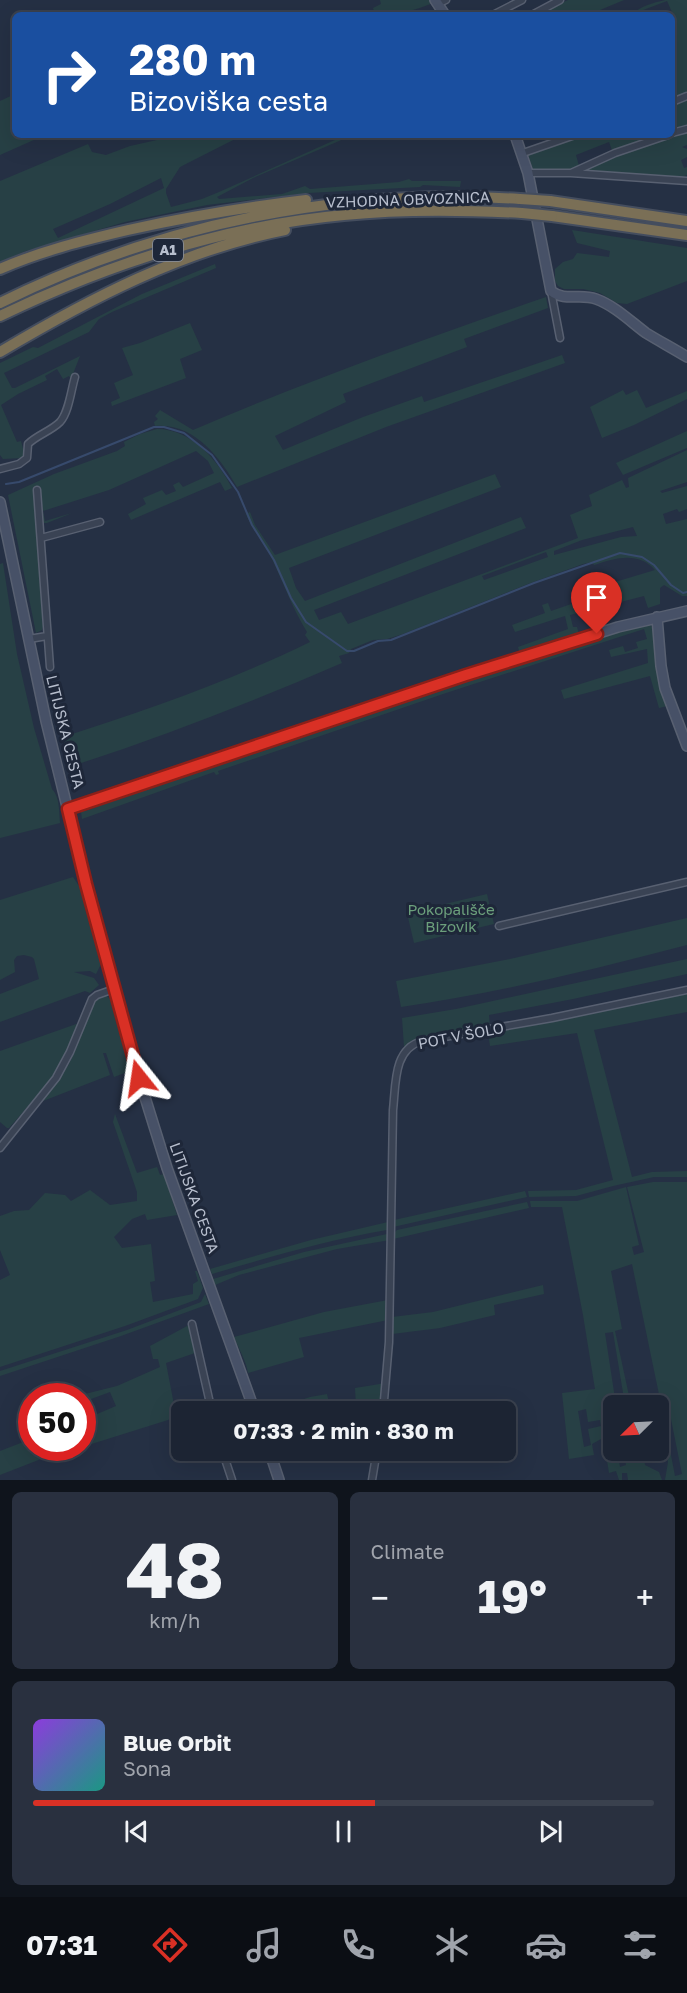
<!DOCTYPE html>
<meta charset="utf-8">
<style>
:root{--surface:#1c2433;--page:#29303f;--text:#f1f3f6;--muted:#a0a4ac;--line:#3a414e;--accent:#d93025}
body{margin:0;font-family:"Golos Text",sans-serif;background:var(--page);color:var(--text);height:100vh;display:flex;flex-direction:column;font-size:22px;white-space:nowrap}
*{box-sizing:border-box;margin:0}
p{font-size:20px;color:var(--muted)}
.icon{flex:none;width:33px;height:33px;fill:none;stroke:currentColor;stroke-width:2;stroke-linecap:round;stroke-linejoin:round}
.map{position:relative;height:1480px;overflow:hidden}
.panel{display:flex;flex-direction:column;gap:12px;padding:12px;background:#0f141c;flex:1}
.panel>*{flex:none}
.banner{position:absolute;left:12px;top:12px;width:663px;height:126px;border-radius:9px;box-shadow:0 6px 24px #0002,0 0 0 2px var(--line);background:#1a4fa0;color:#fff;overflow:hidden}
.needle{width:39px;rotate:246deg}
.fabs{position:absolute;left:603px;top:1395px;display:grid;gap:12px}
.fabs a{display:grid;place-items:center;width:66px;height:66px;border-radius:9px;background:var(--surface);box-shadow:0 6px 24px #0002,0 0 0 2px var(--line);font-size:30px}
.speed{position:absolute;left:18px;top:1383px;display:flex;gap:12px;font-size:30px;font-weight:700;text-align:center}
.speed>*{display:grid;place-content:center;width:78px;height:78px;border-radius:50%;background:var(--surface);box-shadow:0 6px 24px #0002,0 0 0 2px var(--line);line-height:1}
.speed .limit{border:9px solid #d22;background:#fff;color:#111}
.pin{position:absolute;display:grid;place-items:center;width:51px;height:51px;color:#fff;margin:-62px -26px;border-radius:50% 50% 50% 0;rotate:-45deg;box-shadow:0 0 6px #0007}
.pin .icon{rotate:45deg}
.me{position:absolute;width:66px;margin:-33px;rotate:345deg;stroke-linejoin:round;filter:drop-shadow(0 0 4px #0008)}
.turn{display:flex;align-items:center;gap:21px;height:126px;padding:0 18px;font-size:27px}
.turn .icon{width:78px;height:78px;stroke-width:2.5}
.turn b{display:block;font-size:42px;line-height:51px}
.big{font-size:45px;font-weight:700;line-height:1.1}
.panel .card{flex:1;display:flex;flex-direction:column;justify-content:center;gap:9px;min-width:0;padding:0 21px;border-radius:9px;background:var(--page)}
.panel .dial{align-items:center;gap:0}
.dial b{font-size:78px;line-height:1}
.song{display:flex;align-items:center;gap:18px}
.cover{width:72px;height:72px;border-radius:9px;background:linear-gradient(135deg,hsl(270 70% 55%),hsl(170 70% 35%))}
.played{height:6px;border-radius:3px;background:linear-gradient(90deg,var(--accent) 55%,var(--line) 55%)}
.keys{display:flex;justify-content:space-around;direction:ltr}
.heat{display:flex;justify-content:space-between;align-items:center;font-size:33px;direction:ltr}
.panel .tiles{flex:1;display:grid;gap:12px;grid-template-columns:1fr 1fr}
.card:last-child{grid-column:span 2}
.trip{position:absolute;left:171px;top:1401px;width:345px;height:60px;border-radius:9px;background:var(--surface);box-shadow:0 6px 24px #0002,0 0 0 2px var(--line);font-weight:700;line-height:60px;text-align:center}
.tabs{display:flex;height:96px;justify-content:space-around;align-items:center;background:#0b0e14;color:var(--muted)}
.tabs .icon{width:42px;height:42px}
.tabs .active{color:var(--accent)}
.tabs b{font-size:27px;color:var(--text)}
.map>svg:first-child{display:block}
.green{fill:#274045;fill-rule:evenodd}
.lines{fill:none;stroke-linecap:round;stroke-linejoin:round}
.stream{stroke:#374a6c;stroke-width:2}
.street-casing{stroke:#586071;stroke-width:9}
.secondary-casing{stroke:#586071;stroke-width:12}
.highway-casing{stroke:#444d5e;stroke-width:14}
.street{stroke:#3a4354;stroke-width:6}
.secondary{stroke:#475167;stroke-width:9}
.highway{stroke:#7a6f56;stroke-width:10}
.highway-bridge-casing{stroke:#444d5e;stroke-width:14;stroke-linecap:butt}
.highway-bridge{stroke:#7a6f56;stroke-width:10}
.route-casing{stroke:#8d1f18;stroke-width:15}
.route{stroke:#d93025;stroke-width:10}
.labels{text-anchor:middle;stroke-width:6;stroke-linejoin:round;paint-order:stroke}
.shield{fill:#1e2739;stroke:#8991a1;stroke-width:1.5}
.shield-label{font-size:14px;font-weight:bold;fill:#b7becd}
.street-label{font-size:15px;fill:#b7becd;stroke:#1e2739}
.park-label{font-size:15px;fill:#6ca07c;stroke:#1e2739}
</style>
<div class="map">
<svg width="687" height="1480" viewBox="0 0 687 1480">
<rect width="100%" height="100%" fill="#253044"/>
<!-- green -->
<path class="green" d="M380,0H431L433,3C414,11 396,15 375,15L373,8L381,4Z
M568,0H624L588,15H536Z
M665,0H687V94L672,100V21L675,19L667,1L638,12L639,15H632C640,6 653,3 665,0Z
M15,94V135H45L0,155V101Z
M687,98V127L672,132V103Z
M687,130V145L682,147L687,149V157L681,160L684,168L687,167V175L680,178L582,172L581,170Z
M167,135H243L180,167L166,189V193L171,207L202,199L219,192L346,135H353L253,178L217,197L219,199L282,194L305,186L310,189L399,182L409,179L412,181H461L460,187L423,185L420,187L308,193L207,205L125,222L26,251L0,262V181L88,144L92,152L106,155L130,146L166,138ZM161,178L164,188L58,238L53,229L110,204Z
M582,135H665L613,153L609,142L576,155L579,166L567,171L533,170L528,154Z
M572,230L687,248V281L627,304L617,303L600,293L583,289H564L558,286L555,281V269L563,262L573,259L577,253L609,257L610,251L577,243Z
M215,264L216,268L112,312L99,319L89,332L4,373L12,388H15L80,356L71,379L69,376L63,379L57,369L45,376L47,380L18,394L1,405L17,442L21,441L25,456L23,458L3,459L0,455V363L33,347L38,348L142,294Z
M546,297L548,308L464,339L467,347L343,394L346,402L275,436L283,450L363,417L422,396L424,402L562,355L565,363L386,427L237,487C220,457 193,422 155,426L154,422L158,419L155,416L160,410L193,430C309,380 427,338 546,297Z
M190,323L202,350L180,359L186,378L112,406L111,402L120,398L114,383L133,375L122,348L140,343Z
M623,390L626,395L637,390L646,408L687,391V399L634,425L602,438L590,407Z
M157,429C191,429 218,460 232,488L225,491L220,482L131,520L128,514L146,504L143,498L162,490L166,495L176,491L173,485L179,482L183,487L214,473L208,461L196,451L109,490L43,511L45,521L72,513L47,523H42L39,487L34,488L43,626L42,630L36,633L8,495L54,474L117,451L125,446L124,442L140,434Z
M687,431V448L623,475L616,463Z
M687,450V482L660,491L662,493L687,486V509L679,512L677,509L663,514L666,524L687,519V596H682L664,585L660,588V604L648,608L644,596L570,615L573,627H577L579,635L520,654L518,647L568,629L565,616L515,632L512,625L545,613L542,605L548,603L551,611L606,592L605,585L655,570C638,551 616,558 594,565L592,562L583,564L528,584L403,634L387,639L373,640L351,649L349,653L339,656L342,663C252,702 162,737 69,767L63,737C147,710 230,681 310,642L305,635L307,632C292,608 283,581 270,555C263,540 252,529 246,514L250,512L255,525L275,555L495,474L501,487L289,568L296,588L305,601L521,517L526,528L314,610L319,620L341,612L348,624L578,538L570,515L592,506L589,495L622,480L626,488L629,487L628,478ZM633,527L637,536L621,537L554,555V551L582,540ZM546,552L548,557L484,580L482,576Z
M3,563L17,654L34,728L52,789C60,797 59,812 60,823L0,838V564Z
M649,624L653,628L660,685L667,706L659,708L650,676L564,699L561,690L648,663L647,649L611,657L609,650L623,646L625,652L638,648L636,642L647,639L644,629L446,693L218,771L219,774L216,775L214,772L82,819L81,811L88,810C259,744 434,690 609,633Z
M73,877L81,889L101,964L96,974L90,971L74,972L94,978L99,985L90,993L85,991L0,1022V994L39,979L34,959L32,957L24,955L17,956L14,960L15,972L0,980V900Z
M487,894L494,924L414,943L407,913Z
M687,918V945C592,970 497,993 401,1007L396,981L510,959Z
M687,959V974L573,999L489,1015L490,1028L411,1042L404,1047L402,1018L456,1009Z
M687,992V1012L594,1030L632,1177L652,1172L687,1171V1177H654L613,1186L576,1196L529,1197L528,1191L576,1190L613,1180L577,1033L490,1046L488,1033Z
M106,995L110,999L130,1071L114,1077L106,1053H103L110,1075L43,1101L69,1064L95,1000Z
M79,1023L70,1046L52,1079L9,1128H7L0,1122V1051Z
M115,1114L137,1173L157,1167L160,1175L164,1174L177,1215L147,1220L145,1214L132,1219L114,1237L122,1248L151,1244L155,1281L150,1282L153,1302L193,1294V1284L198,1281L195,1271H197L203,1288L198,1299L125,1326L0,1367V1280L10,1275L0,1250V1216L14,1211L29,1210L45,1193L65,1195L71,1201L90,1190L110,1205L137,1201V1192L113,1122Z
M653,1182H687V1480H665L668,1462L665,1445L660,1446L659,1408H662L675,1476L682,1474L668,1404H661L632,1264L611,1271L622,1329L615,1331L631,1405H625L613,1332L605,1333L616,1405L614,1406V1450L617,1451L620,1467L626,1465L623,1451H631L632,1456L639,1455L638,1451H643L645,1465L659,1472L662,1480H628L627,1473H622V1480H619L616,1471L609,1473L606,1454H602L601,1439L592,1444L594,1455L569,1459L562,1393L595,1389L583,1315L562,1207H531L530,1201H577L626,1187L639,1245L632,1247L634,1255L644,1252L627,1187ZM586,1409L588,1422L600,1420L601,1426L588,1429L591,1445L584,1447L578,1411Z
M525,1191L527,1197L393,1227L394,1220Z
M527,1202L529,1208L393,1239V1234L397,1230Z
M388,1222L389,1229L387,1230C327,1240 270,1257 212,1274L210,1269L311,1240Z
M387,1234L390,1240L337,1249L239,1275L215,1285L213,1279L304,1252Z
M543,1285L544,1294L494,1305L495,1315L440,1328L392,1334V1317L433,1312Z
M205,1294L209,1304L121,1336L0,1376V1371L127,1330L201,1302Z
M388,1300V1320L299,1338L304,1357L248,1373C247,1363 238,1347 234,1337L324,1312Z
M189,1325L195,1353L166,1363L176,1415L168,1420L82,1447L83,1420L116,1406L110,1392L83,1402L82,1396H77L117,1386L160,1367L158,1359H153L150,1346Z
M386,1383L385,1406L345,1412H266L310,1397L327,1394L331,1411L356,1406L355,1388Z
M31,1439L32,1448H82L41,1459L0,1475V1451Z"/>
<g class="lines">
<!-- stream -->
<path class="stream" d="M6,484L19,482L154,427H164L184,433L212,455L238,492L252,525L274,560L291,598L306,622L347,651H354L378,641L391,640L534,583L620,553L642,557L654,565L671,585L683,593L687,592"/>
<!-- street casing -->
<g class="street-casing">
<path id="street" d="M437,4L446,0
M493,15L522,0
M532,15L560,0
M672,102L687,96
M672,133L687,129
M523,153L575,135
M528,173H571L687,181
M571,173L615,153L668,135
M551,291L560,338
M0,469L19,464L27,458L28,444C37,435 51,431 60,422C69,412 71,390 75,377
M37,490L50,667
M41,538L100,522
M29,639L47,636
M499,926L687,882
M0,1148L56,1078L70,1052L92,999L97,995L114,989
M192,1324L212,1412
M383,1412L389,1342L393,1110C396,1084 393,1049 422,1041L552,1018L687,990
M222,1450L232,1480
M372,1480L377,1450"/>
</g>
<!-- secondary casing -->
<g class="secondary-casing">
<path id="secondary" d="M435,0L445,15
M515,135L528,173L551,291C565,302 580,293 596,299C615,306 630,321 646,333C659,341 674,349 687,357
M0,502L46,721L86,884L139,1078L167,1168L255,1412
M657,617L661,666L665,688L687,746
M68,809L488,668L618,627L687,611
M269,1450L279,1480"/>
</g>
<!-- highway casing -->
<g class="highway-casing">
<path id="highway" d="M550,201L687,221
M552,216L687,235
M0,269C41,251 85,240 128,230C187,217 246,207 306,200
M0,303C162,223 340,188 520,199
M0,316C108,264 224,226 344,215C403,209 463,210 522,213
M0,352C89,299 183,250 285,230"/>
</g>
<!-- street -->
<use href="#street" class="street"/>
<!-- secondary -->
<use href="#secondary" class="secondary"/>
<!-- highway -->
<use href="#highway" class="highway"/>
<!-- highway-bridge casing -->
<g class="highway-bridge-casing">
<path id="highway-bridge" d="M520,199L550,201
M522,213L552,216"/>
</g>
<!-- highway-bridge -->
<use href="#highway-bridge" class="highway-bridge"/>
</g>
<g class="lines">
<!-- route casing -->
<g class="route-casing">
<path id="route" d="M139,1078L86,884L68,809L466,675L597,634"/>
</g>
<!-- route -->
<use href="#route" class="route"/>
</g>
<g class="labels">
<!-- shield labels -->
<rect class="shield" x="153" y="239" width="30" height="22" rx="4.5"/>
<g class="shield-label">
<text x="168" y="255">A1</text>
</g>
<!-- street labels -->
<g class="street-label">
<text transform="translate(408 200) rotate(-2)" y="5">VZHODNA OBVOZNICA</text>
<text transform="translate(65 732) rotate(76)" y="5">LITIJSKA CESTA</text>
<text transform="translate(461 1036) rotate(-11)" y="5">POT V ŠOLO</text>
<text transform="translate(194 1198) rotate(70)" y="5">LITIJSKA CESTA</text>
</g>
<!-- park labels -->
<g class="park-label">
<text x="451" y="915">Pokopališče<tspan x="451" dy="17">Bizovik</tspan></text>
</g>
</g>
</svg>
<div class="fabs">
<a><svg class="needle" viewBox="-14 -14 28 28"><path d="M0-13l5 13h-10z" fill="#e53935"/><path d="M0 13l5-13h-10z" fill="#a0a4ac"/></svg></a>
</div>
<div class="speed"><div class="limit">50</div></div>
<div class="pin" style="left:597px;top:634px;background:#d93025"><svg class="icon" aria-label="arrive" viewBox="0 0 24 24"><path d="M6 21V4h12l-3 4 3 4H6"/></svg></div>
<svg class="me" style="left:139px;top:1078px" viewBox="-20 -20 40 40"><path d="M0-17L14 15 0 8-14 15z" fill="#d93025" stroke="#fff" stroke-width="4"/></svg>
<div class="trip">07:33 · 2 min · 830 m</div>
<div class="banner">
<div class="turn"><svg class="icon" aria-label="right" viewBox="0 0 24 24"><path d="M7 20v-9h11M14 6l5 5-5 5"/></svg><div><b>280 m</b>Bizoviška cesta</div></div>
</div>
</div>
<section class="panel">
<div class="tiles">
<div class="card dial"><b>48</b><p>km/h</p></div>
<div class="card"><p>Climate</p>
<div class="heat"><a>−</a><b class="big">19°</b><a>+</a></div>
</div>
<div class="card">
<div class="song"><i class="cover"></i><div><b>Blue Orbit</b><p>Sona</p></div></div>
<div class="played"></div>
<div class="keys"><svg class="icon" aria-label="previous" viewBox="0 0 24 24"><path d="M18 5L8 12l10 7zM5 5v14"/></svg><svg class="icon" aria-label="pause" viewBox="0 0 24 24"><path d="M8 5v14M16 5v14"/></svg><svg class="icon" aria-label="next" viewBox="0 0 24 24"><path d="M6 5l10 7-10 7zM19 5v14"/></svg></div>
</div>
</div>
</section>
<nav class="tabs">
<b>07:31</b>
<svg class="icon active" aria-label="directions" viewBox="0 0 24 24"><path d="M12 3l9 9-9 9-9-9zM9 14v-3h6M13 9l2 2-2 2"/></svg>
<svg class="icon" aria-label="music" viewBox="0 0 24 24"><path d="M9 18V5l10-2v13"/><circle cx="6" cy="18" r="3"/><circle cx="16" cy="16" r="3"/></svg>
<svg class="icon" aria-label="phone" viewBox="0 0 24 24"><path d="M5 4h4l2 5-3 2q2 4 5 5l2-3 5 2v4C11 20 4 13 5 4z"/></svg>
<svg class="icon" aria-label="climate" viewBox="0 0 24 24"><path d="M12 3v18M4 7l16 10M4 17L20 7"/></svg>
<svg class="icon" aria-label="car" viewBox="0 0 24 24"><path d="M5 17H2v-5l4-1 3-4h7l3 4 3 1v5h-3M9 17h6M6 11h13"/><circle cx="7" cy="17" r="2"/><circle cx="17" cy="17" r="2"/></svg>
<svg class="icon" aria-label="filters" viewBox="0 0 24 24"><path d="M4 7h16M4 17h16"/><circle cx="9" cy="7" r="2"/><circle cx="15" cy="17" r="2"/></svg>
</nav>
